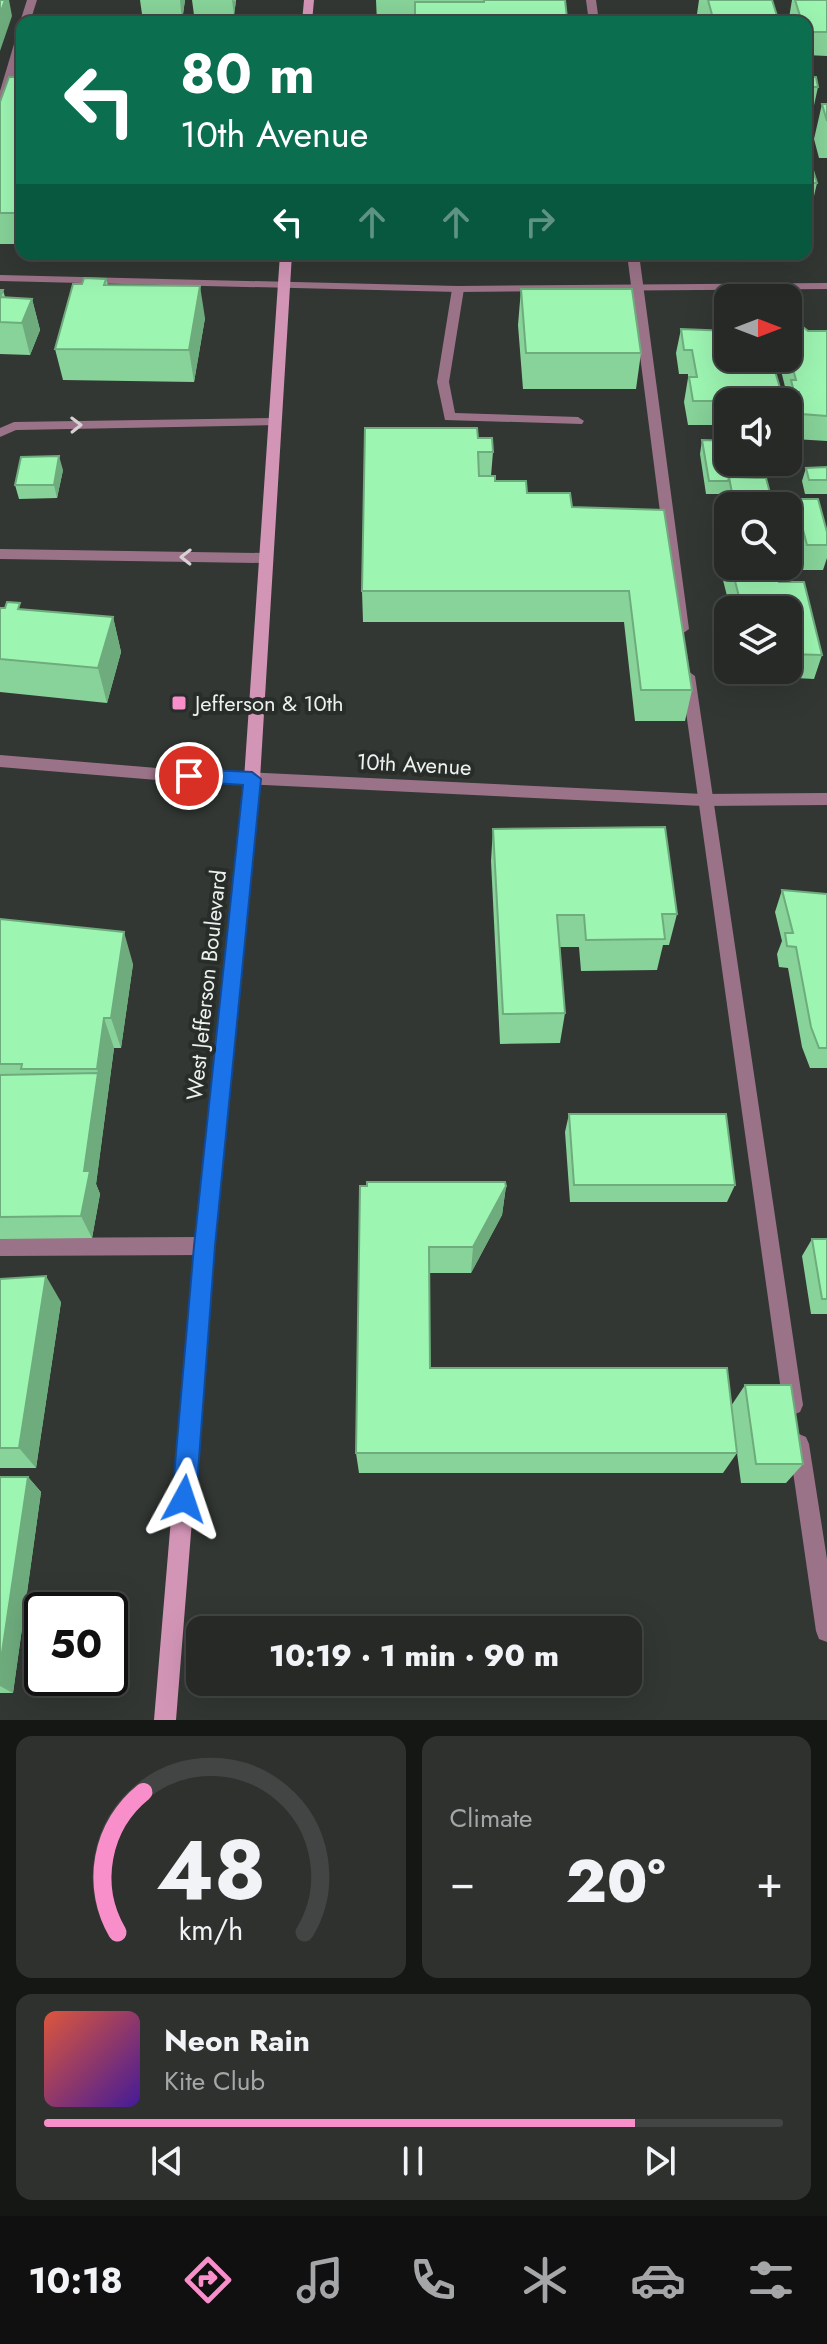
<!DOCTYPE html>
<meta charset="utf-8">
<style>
:root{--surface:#262926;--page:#2e312e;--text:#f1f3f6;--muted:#a4a6a7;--line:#424543;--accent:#f98fca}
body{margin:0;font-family:Jost,sans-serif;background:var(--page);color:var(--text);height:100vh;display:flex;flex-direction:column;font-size:30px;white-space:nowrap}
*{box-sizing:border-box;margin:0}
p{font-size:26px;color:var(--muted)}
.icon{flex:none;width:44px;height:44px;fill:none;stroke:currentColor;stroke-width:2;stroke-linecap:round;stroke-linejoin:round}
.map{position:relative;height:1720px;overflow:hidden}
.side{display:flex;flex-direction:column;gap:16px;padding:16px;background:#151715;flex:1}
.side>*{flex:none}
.hud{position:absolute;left:16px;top:16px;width:796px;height:244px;border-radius:16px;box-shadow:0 8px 32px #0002,0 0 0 2px var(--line);background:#0b6e4f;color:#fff;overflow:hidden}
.needle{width:52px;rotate:90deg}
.fabs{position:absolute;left:714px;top:284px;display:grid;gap:16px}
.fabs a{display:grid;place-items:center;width:88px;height:88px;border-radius:16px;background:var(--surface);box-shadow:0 8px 32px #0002,0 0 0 2px var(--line);font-size:40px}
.speed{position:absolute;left:24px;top:1592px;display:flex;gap:16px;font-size:40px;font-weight:700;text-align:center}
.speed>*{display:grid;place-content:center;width:104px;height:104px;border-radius:50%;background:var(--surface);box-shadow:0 8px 32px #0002,0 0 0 2px var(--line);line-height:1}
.speed .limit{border:4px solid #111;border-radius:12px;background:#fff;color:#111}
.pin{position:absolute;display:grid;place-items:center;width:68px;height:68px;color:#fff;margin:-34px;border:4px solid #fff;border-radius:50%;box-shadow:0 2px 8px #0007}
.me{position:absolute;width:88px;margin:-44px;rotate:5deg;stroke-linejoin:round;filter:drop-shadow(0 0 6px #0008)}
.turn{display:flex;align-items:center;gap:28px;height:168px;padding:0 32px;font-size:36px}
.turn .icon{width:104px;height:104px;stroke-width:2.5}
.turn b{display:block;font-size:56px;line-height:68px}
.lanes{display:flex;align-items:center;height:76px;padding:0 32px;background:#0003;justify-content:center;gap:40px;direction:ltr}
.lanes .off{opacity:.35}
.big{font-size:60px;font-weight:800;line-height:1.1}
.side .card{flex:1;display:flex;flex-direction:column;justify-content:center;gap:12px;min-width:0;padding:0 28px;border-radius:16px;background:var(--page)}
.side .dial{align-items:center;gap:0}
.dial svg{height:208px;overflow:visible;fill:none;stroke:var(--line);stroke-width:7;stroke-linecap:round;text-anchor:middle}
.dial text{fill:var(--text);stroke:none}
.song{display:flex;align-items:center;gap:24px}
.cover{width:96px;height:96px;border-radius:12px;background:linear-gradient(135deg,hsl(10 70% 55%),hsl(260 70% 35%))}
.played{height:8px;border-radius:4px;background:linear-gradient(90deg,var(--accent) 80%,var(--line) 80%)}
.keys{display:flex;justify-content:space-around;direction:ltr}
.heat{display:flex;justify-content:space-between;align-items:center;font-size:44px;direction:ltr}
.side .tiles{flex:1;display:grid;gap:16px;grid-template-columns:1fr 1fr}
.card:last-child{grid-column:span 2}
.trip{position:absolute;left:186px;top:1616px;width:456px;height:80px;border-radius:16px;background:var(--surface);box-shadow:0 8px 32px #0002,0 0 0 2px var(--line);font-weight:800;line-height:80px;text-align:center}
.tabs{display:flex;height:128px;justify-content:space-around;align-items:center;background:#0f100f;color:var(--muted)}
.tabs .icon{width:56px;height:56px}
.tabs .active{color:var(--accent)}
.tabs b{font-size:36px;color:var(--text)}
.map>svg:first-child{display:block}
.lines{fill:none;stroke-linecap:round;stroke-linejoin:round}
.service{fill:#9b7388;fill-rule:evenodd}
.minor{fill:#9b7388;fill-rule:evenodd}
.secondary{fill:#d395b6;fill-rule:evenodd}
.wall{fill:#87d399}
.shaded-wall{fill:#6eac7d}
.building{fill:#9df5b2;stroke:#6eac7d;stroke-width:2}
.oneway{stroke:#d8d1d4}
.route{fill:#1a73e8;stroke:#114b97;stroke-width:2}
.poi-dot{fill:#f98fca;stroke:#282d29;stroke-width:3}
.labels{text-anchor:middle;stroke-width:8;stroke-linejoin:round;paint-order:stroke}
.poi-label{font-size:22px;fill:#edf0ee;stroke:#282d29;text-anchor:start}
.street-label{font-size:22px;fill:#edf0ee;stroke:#282d29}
</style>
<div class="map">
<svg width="827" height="1720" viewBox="0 0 827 1720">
<rect width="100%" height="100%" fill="#323733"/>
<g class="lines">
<!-- service -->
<path class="service" d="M27,0H37L30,22L22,24L20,22Z
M586,0H596L599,22H589Z
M22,31V50L5,108L0,111V91L17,34Z
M627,254H639L689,629L682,634L675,629Z
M458,286L464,289L449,382L455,413L578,417L584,421L582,424L445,420L437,382L452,289Z
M273,418L277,419V425L16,430L0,437V428L14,422Z
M0,549L264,553L271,558L264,563L0,559Z
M688,671L695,676L803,1405L800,1412L793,1415L786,1412L783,1405L681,676Z
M204,1237L211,1239L214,1246L211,1253L204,1255L0,1256V1238Z
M799,1434L806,1437L809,1444L827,1559V1642L819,1639L816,1631L789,1444L792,1437Z"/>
<!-- minor -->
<path class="minor" d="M0,275L458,286L827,283V289L458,292L0,281Z
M0,755L157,768L703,794L827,793V805L703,806L157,780L0,767Z"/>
<!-- secondary -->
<path class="secondary" d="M304,0H314L312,22H302Z
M280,254H292L260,779L214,1246L176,1720H154L194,1246L244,779Z"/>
</g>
<!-- wall -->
<path class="wall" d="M140,0H185L182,21H143Z
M192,0H236L234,15H194Z
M376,0H565L566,22H377Z
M699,0H772L779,22H699L697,14Z
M792,0H827V56L806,55V22H790L789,18Z
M22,77V244H0V102Z
M806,77L818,87L813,110H809L806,123Z
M822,104H827V158H819L814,139Z
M806,148L817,183L808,222H806Z
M377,254H466L379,255Z
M106,279L108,285L205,318L194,382L63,380L55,349L82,284Z
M521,289L641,353L636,389H523L518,325Z
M0,290H3L5,297L32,299L40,330L30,355L0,354Z
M681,329L759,371L783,402H728V425H688L684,402L688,378V374H679L676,353Z
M788,330L827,331V441L794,439L791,427L793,419V417H788V402H786L787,395L778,358H788Z
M478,438L493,452L491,476L495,481L527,493L572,507L664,510L692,690L685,721H635L624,622H363L362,591Z
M702,440L755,478L770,493L766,506H728V517H726L723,502L725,494H706L700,454Z
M827,467V494H805L802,481L806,468Z
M63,470L57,498L19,499L15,485Z
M795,499L827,532V558L823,570H800L788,523Z
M727,551L728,566H776L779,582L822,655L814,679L777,677L775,684H752L751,677H741L740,670H788V610H728L727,654L722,628L727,604H729L722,576Z
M0,608L113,617L121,652L107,703L0,692Z
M493,829L677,914L669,945H663L657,970L581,971L579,947H560L565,1013L560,1043L500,1044L491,861Z
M782,890L827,894V1068H810L802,1047L788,968L779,967L777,954L782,941L775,912Z
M0,919L133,964L121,1048H114L96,1184L100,1194L92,1238L0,1239Z
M569,1114L735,1185L727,1202H570L565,1132Z
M360,1186H506L502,1215L471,1273H429L430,1368L731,1406L745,1385L803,1464L786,1483H741L737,1453L723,1473H359L356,1453Z
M812,1239H827V1314H811L802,1256Z
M0,1279L61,1302L36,1468H0Z
M0,1477H28L41,1492L13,1693H0Z"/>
<!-- shaded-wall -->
<path class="shaded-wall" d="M5,0H9L12,16L0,51V14Z
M180,0H185L182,21Z
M232,0L236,1L234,15Z
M200,286L205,318L194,382L189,350Z
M32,299L40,330L30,355L22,323Z
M59,456L63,470L57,498L54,485Z
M113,617L121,652L107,703L98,668Z
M124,932L133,964L121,1048L111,1018Z
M104,1018L114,1048L96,1184L100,1194L92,1238L81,1216L84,1171L98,1073L97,1069Z
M506,1186L502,1215L471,1273L473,1247Z
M46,1276L61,1302L36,1468L19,1448Z
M28,1477L41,1492L13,1693L0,1686V1666Z"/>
<!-- building -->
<path class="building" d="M0,0H5L0,14Z
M484,0H565L567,18H505V22H415V2H484Z
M708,0H772L779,22H714Z
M795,0H827V32H806V22H802Z
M9,77H22V213H0V102Z
M806,77H816L818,87H806Z
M806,89L810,103H806Z
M822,104H827V121Z
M806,148L817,183H806Z
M84,278L106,279L104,285L200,286L189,350L55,349L73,284H82Z
M521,289H632L641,353H526Z
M0,290H3L0,297L32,299L22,323L0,322Z
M803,327L808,331H827V416L801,414L798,402H802L799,392H794L791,380H796L788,351V330Z
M681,329L728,331V358H756L759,371L774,368L784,401H693L689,377H697L692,350H684Z
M365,428H477L478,438H492L493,452H478L479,476H495V481H526L527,493H570L572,507L664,510L692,690H641L629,591H362Z
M702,440L728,441V462H752L755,478L729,477L728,481H709Z
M59,456L54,485H15L21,457Z
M827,467V480H809L806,468Z
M729,477L766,478L770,493H732Z
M795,499H818L827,532V545H807Z
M731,566H776L779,582H804L822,655L788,654V610H729L727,604H741Z
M7,602L20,603L18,609L113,617L98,668L0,659V608H5Z
M665,827L677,914H662L665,939L586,940L584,915H557L565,1013L503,1014L493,829Z
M782,890L827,894V1048H819L811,1027L796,947L787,946L785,933H793Z
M0,919L124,932L111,1018H104L97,1069H21L22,1064H0Z
M98,1073L84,1171H90L81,1216L0,1217V1075Z
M569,1114H726L735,1185H574Z
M367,1182H505L506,1186L473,1247H429L430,1368H727L737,1453H356L360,1186H367Z
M812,1239H827V1299H822Z
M46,1276L19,1448H0V1279Z
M745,1385H791L803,1464H756Z
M0,1477H28L0,1666Z"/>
<!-- one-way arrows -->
<defs><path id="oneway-chevron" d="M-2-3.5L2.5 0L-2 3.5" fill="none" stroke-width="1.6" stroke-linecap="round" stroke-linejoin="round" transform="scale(2)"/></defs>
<g class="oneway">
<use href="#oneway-chevron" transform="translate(76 425) rotate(-1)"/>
<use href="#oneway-chevron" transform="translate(186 557) rotate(-179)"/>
</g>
<!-- route -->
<path class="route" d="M189,769L252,772L261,779L215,1246L196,1499L192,1507L184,1511L175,1507L172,1499L194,1246L243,785L182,781V771Z"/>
<!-- markers -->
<rect class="poi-dot" x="171" y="695" width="16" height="16" rx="4"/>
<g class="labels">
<!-- poi labels -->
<g class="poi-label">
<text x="195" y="711">Jefferson &amp; 10th</text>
</g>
<!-- street labels -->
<g class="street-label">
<text transform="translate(414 764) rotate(3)" y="8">10th Avenue</text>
<text transform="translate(206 985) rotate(-84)" y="8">West Jefferson Boulevard</text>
</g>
</g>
</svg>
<div class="fabs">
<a><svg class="needle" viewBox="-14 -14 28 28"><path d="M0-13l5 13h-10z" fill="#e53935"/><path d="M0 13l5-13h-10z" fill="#a4a6a7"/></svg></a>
<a><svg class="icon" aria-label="sound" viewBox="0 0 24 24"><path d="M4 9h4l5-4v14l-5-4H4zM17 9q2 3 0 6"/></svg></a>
<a><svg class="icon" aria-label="search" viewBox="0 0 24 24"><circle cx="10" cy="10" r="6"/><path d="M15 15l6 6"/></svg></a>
<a><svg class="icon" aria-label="layers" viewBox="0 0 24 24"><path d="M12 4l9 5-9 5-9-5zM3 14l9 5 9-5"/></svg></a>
</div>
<div class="speed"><div class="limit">50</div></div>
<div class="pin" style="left:189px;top:776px;background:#d93025"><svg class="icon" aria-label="arrive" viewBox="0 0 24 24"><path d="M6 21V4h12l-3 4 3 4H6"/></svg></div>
<svg class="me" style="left:184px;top:1499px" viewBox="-20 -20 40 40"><path d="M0-17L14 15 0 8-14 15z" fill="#1a73e8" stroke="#fff" stroke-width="4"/></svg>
<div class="trip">10:19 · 1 min · 90 m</div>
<div class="hud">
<div class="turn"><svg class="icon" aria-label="left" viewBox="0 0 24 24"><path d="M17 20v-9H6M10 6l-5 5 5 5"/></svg><div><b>80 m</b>10th Avenue</div></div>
<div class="lanes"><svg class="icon" aria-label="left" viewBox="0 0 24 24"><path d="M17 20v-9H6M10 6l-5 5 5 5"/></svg><svg class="icon off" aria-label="ahead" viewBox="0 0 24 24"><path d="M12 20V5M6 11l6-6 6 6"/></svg><svg class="icon off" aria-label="ahead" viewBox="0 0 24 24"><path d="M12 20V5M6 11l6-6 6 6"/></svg><svg class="icon off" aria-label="right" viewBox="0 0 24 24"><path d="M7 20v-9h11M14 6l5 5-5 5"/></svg></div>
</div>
</div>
<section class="side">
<div class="tiles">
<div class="card dial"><svg viewBox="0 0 100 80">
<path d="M14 69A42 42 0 1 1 86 69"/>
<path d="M14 69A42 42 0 0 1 24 15" stroke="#f98fca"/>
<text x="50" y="56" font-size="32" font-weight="700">48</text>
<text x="50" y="72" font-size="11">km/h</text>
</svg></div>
<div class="card"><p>Climate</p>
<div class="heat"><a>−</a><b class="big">20°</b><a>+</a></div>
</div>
<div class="card">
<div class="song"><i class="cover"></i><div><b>Neon Rain</b><p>Kite Club</p></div></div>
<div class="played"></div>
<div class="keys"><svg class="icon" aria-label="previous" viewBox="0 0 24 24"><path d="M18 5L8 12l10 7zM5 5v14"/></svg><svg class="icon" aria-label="pause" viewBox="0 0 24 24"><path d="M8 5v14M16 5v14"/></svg><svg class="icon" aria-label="next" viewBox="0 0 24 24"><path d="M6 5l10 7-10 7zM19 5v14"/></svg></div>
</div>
</div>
</section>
<nav class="tabs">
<b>10:18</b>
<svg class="icon active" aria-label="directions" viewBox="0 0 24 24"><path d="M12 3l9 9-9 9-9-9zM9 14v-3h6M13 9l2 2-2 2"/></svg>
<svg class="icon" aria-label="music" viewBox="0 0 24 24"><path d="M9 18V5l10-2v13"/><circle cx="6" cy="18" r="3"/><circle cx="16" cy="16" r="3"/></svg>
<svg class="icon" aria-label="phone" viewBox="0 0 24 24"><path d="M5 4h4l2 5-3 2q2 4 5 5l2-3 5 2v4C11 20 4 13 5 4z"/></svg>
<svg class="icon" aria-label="climate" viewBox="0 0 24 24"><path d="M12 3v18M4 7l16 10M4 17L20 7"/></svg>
<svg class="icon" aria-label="car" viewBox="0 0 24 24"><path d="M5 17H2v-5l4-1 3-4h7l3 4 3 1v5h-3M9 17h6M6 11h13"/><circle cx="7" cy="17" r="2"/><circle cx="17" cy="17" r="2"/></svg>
<svg class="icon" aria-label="filters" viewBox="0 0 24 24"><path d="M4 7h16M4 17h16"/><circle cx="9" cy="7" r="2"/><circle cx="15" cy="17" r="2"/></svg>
</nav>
